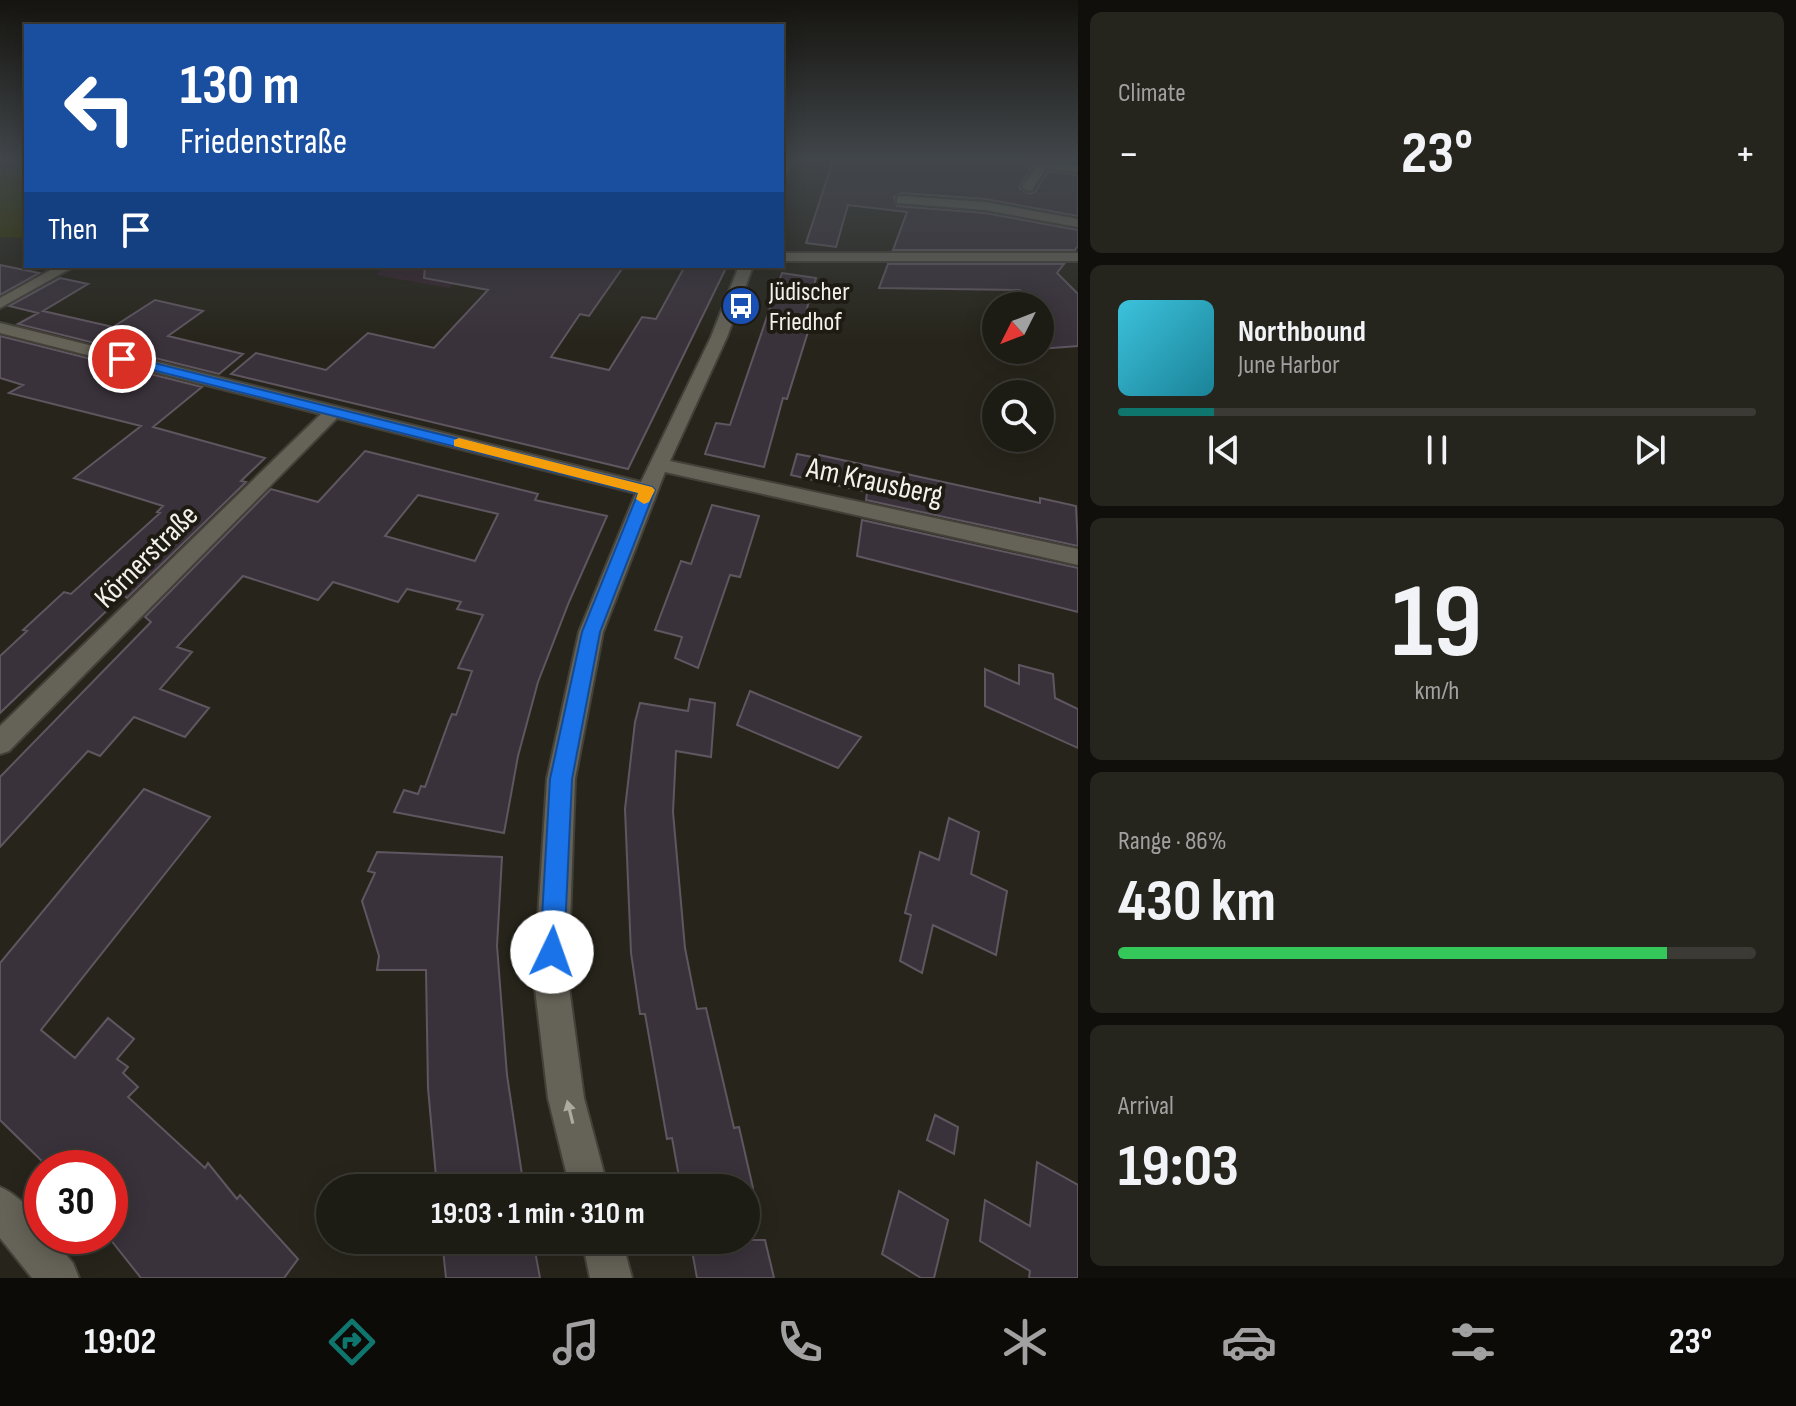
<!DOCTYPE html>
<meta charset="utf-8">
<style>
:root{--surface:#1d1c14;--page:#25251d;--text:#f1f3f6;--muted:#a0a1a0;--line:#3b3a34;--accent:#0f766e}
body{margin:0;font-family:"Sofia Sans Condensed",sans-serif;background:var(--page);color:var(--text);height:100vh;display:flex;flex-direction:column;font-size:30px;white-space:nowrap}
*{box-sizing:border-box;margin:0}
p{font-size:26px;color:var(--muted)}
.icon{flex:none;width:44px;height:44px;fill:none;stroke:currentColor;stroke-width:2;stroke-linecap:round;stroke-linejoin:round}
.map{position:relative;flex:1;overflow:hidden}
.side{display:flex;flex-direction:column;gap:12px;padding:12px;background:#100f0b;width:718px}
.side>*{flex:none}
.banner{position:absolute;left:24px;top:24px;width:760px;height:244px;border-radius:0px;box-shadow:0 4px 20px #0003,0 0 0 2px var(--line);background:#1a4fa0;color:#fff;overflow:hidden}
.needle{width:52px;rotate:228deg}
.controls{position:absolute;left:982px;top:292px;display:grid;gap:16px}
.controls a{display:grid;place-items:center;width:72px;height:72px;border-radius:50%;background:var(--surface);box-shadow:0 4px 20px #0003,0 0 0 2px var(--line);font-size:40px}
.speed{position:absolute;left:24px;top:1150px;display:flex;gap:16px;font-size:40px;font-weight:700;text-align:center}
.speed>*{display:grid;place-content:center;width:104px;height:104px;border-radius:50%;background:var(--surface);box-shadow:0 4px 20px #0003,0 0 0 2px var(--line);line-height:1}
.speed .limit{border:12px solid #d22;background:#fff;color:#111}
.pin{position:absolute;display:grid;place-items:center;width:68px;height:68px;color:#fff;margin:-34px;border:4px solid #fff;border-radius:50%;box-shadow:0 2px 8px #0007}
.me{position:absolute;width:88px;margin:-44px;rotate:3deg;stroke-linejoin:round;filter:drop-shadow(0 0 6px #0008)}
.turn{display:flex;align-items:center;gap:28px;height:168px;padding:0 24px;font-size:36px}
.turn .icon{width:104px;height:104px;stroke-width:2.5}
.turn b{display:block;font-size:56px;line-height:68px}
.then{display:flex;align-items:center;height:76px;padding:0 24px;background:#0003;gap:16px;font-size:30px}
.big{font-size:60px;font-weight:700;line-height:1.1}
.side .card{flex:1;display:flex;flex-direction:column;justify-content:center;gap:12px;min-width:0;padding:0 28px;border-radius:12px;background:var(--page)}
.side .dial{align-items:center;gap:0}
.dial b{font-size:104px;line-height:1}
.song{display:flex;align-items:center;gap:24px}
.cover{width:96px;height:96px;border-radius:12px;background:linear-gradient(135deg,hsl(190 70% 55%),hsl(190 70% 35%))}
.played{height:8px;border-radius:4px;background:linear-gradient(90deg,var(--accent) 15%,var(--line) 15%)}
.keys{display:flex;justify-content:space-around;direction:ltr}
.heat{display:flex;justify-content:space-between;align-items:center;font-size:44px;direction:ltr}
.charge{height:12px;border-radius:6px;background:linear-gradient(90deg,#34c759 86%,var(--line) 0)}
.trip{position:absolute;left:316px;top:1174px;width:444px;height:80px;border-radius:40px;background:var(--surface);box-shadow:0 4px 20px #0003,0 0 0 2px var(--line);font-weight:700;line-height:80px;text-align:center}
.tab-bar{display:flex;height:128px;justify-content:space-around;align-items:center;background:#0c0b08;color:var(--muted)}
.tab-bar .icon{width:56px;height:56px}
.tab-bar .on{color:var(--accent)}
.tab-bar b{font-size:36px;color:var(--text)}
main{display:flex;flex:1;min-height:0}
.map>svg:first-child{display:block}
.education{fill:#372630}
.green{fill:#323700}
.building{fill:#3a323b;stroke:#5f5660;stroke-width:2;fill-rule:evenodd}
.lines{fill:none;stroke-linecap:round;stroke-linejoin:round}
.minor-casing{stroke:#424038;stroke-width:4}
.minor{fill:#656257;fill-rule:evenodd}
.oneway{fill:#acaaa1}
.route{fill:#1a73e8;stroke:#114b97;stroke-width:2}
.slow{fill:#f59e0b}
.labels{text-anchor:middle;stroke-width:8;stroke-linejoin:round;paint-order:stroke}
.far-poi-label{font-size:26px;fill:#f3f1eb;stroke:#1e1b12;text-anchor:start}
.street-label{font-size:30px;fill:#f3f1eb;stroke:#1e1b12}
</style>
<main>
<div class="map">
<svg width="1078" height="1278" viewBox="0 0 1078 1278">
<rect width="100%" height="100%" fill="#27251b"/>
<!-- education -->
<path class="education" d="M384,266H471L449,288L376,275Z"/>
<!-- green -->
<path class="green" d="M26,163V238L0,237V174Z"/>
<!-- building -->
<path class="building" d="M833,161H1011L1031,169L1019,188L1029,194L1035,192L1048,171L1078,175V216L985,199L901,193L894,197L897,206L985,213L1078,230V246L1075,250H893L907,212L848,205L836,247L806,243Z
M888,264H1064L1057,273L1078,294V346L1040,349V306H1035L1020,290L879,288Z
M0,265L39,273L0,295Z
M425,266H624L589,316L580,314L551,357L609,370L642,317L656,319L685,266H727L628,469L231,374L256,353L326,370L368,333L434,348L488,290L424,278Z
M782,273L816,278L804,318L812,319L787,399L783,398L764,467L705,454L716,423L730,425Z
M60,278L88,284L43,311L113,327L155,300L203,311L168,336L243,354L219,374L18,324L38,313L9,306Z
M0,336L202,387L153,427L265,458L241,481L246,482L127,598L123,595L0,713V656L27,631L23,630L64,592L71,594L160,513L157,512L163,506L74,478L141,426L9,393L23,385L0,378Z
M365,451L538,494L535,500L607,516L569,602L538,682L518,756L504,833L394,812L404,790L418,794L421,786L425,787L449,721L452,714L456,715L472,671L458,668L483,615L457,609L461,602L407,589L398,602L333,582L318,600L243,576L177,647L192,652L160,689L209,708L185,737L134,717L100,756L88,751L0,847V777L151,622L145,617L271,489L318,502ZM418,495L498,514L475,561L385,536Z
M797,454L818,458L819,455L1040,503V498L1076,506L1078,546L866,500L867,492L791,475Z
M712,505L759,516L740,577L730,575L698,668L675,658L682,637L655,630L681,561L691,564Z
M862,520L1078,568V612L857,556Z
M1019,665L1053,674L1055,698L1078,709V748L985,706V669L1019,684Z
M750,691L861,737L838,768L737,725Z
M690,699L715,703L711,757L676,751L673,812L685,948L697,1009L706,1008L734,1128L739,1127L753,1188H681L672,1138L667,1139L645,1014H640L631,953L625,809L635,722L640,703L688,711Z
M144,789L210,817L41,1030L75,1058L108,1018L134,1039L117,1059L128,1067L123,1073L138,1087L128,1097L205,1168L208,1163L237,1199L240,1195L298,1259L284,1278H141L110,1239V1168H49L0,1120V963Z
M949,818L979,832L971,874L1007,891L996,955L933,925L922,973L900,961L911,915L905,913L920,852L939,860Z
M377,852L502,857L497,946L507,1075L524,1188H437L428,1088L426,970H377L379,956L362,901L375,873L368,871Z
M935,1115L958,1127L954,1154L927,1140Z
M1037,1162L1078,1185V1278H1029L1030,1271L980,1241L985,1200L1030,1226Z
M899,1191L948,1220L934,1278H921L882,1254Z
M442,1240H533L540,1278H446Z
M690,1240H765L774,1278H697Z"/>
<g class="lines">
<!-- minor casing -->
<g class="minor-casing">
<path id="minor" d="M782,161H792L786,173L782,174Z
M1014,161L1078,166V172L1046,168L1032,190L1028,191L1022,187L1036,167Z
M901,196L985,202L1078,219V227L985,210L897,203V197Z
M782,253H1078V261H782Z
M58,266H75L0,308V298Z
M739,266H753L727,337L670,461L1078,549V565L665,472L603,632L575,779L568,980L584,1098L608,1188H570L548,1098L534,980L547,779L579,632L636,493L337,418L9,751L0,754V726L321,414L0,333V323L641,482L711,337Z
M0,1187C17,1194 42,1217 42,1236H50L73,1263L79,1278H32L0,1238Z
M582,1240H622L632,1278H590Z"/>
</g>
<!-- minor -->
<use href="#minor" class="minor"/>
</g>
<!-- one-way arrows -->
<defs><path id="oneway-solid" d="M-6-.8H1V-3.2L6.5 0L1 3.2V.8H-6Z" transform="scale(2)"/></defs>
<use class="oneway" href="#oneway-solid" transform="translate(570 1112) rotate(-104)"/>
<!-- sky -->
<linearGradient id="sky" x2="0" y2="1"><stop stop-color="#15140f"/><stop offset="0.47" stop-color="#41464a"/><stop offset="1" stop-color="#41464a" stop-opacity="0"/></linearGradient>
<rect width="1078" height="340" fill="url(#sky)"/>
<!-- route -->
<path class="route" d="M122,355L652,487L655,490L600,632L572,779L564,952L561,960L552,964L544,960L540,952L550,779L582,632L638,493L117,361L115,359Z"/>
<!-- slow -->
<path class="slow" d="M459,438L652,487L655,490L649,502L644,504L636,499L638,493L454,446V440Z"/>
<!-- icons -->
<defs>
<g id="bus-disc" transform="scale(2)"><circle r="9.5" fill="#1a4fb4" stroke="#1e1b12"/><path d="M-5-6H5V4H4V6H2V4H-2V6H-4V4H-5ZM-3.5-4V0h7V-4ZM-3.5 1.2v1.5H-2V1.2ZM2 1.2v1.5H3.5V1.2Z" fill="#fff"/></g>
</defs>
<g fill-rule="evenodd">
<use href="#bus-disc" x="741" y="306"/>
</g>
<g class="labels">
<!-- far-poi labels -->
<g class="far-poi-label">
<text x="769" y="300">Jüdischer<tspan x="769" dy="30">Friedhof</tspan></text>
</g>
<!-- street labels -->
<g class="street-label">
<text transform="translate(875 481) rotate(12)" y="10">Am Krausberg</text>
<text transform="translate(146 556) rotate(-45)" y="10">Körnerstraße</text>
</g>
</g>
</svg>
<div class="controls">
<a><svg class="needle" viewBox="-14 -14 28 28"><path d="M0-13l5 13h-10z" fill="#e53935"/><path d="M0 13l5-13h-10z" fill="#a0a1a0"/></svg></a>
<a><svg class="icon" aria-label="search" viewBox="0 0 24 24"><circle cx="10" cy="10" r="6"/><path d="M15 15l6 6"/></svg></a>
</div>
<div class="speed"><div class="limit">30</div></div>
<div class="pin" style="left:122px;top:359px;background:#d93025"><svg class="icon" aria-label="arrive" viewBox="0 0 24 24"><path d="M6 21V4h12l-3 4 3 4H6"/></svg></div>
<svg class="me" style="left:552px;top:952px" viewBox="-20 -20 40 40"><circle r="19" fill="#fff"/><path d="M0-13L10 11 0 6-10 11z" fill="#1a73e8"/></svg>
<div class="trip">19:03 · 1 min · 310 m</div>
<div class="banner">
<div class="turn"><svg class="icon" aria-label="left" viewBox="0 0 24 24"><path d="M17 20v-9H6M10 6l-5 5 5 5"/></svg><div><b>130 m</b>Friedenstraße</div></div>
<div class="then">Then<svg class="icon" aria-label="arrive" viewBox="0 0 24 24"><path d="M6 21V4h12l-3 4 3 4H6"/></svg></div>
</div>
</div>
<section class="side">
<div class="card"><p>Climate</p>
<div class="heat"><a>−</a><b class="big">23°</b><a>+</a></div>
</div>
<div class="card">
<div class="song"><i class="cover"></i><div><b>Northbound</b><p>June Harbor</p></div></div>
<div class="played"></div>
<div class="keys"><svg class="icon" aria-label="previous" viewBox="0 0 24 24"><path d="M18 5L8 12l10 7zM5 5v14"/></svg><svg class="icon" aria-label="pause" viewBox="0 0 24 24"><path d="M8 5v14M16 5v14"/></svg><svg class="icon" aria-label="next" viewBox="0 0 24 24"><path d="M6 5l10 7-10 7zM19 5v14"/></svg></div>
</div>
<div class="card dial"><b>19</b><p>km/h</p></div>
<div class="card"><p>Range · 86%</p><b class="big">430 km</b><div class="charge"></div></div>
<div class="card"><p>Arrival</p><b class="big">19:03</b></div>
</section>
</main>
<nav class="tab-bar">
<b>19:02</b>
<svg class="icon on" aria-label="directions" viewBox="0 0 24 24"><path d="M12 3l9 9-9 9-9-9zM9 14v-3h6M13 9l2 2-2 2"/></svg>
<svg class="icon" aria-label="music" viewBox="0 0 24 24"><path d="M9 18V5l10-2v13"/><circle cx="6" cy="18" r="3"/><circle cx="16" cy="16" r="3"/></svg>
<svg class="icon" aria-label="phone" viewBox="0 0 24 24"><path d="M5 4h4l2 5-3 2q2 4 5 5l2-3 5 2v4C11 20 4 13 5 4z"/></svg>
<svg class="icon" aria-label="climate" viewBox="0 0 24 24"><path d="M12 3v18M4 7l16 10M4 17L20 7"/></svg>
<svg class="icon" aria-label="car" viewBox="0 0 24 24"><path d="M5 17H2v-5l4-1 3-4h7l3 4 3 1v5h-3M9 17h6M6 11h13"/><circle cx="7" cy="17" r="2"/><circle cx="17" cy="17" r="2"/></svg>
<svg class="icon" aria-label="filters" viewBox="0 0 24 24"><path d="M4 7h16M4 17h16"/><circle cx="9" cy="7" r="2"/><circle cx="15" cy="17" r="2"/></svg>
<b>23°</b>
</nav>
